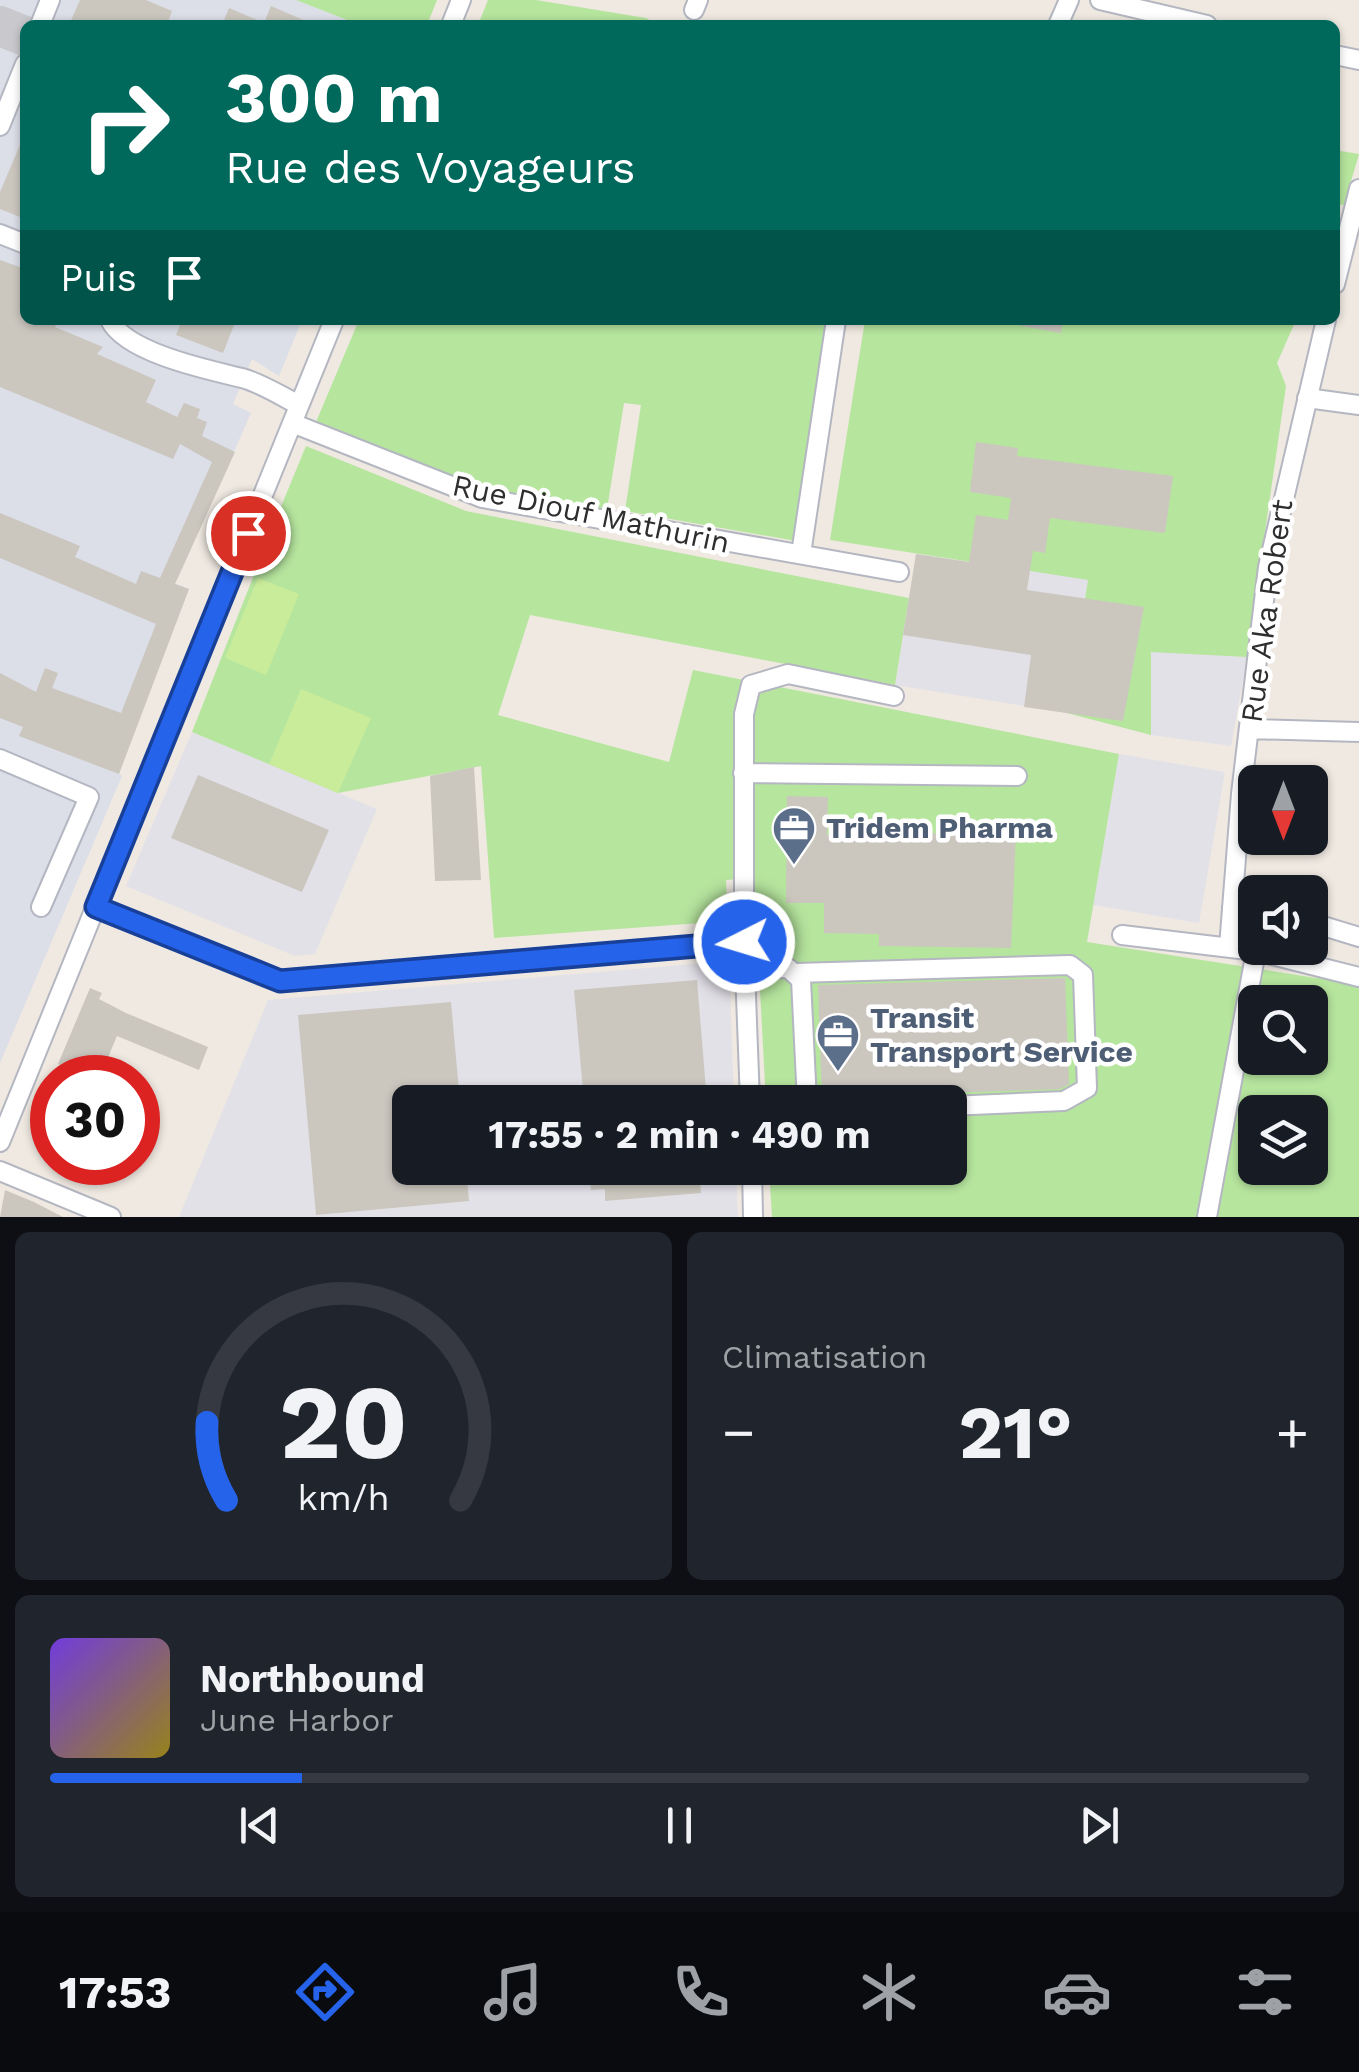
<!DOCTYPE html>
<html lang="fr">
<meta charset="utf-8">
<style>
:root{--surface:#171b24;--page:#20242c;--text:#f1f3f6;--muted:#9ea1a6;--line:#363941;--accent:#2563eb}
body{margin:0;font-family:"Work Sans",sans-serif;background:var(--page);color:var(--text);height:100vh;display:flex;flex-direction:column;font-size:38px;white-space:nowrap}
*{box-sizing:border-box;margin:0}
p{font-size:32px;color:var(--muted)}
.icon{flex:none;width:55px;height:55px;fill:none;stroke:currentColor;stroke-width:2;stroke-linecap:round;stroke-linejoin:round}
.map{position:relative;height:1217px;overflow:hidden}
.side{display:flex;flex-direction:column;gap:15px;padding:15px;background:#0d0f14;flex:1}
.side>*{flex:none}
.banner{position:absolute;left:20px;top:20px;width:1320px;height:305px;border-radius:15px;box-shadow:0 2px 8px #0004;background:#00695c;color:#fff;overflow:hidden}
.needle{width:65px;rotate:180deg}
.tools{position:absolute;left:1238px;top:765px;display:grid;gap:20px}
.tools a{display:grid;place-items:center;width:90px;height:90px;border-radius:15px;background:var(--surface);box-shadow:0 2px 8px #0004;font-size:50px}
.speed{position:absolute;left:30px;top:1055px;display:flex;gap:20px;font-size:50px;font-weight:700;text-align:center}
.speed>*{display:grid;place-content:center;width:130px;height:130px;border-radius:50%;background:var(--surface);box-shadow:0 2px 8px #0004;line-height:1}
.speed .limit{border:15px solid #d22;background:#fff;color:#111}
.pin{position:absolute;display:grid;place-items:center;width:85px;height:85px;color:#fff;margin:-42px;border:5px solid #fff;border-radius:50%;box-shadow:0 2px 10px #0007}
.me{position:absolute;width:110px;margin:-55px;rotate:265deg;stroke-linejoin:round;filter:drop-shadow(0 0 8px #0008)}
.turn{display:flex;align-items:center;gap:35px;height:210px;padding:0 40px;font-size:45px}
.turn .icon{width:130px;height:130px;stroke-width:2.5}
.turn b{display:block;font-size:70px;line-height:85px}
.then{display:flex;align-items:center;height:95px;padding:0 40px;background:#0003;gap:20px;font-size:38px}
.big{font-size:75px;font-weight:700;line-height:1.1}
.side .card{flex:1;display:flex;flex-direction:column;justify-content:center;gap:15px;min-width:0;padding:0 35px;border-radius:15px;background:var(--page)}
.side .dial{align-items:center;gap:0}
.dial svg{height:260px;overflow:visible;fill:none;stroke:var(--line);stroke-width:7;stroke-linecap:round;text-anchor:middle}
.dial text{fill:var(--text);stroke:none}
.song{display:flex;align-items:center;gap:30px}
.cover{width:120px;height:120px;border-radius:15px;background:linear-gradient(135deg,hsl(260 70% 55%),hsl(50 70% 35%))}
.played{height:10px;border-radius:5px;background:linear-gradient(90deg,var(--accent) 20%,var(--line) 20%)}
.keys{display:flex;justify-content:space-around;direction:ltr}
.heat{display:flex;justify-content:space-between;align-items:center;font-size:55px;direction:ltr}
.side .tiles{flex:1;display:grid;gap:15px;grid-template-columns:1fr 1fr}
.card:last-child{grid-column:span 2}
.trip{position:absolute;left:392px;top:1085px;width:575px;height:100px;border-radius:15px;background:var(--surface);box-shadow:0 2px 8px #0004;font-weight:700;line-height:100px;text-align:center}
.menu{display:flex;height:160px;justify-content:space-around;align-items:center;background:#090b0e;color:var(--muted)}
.menu .icon{width:70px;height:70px}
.menu .selected{color:var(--accent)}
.menu b{font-size:45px;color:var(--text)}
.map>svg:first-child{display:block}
.industrial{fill:#e3e1e8}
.airport{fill:#dcdee8}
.green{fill:#b6e59e;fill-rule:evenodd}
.pitch{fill:#c9ec9a}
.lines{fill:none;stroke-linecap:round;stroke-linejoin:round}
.taxiway{stroke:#c9c8cc;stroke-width:40}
.building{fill:#cbc7bf}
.minor-casing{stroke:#b4b7c1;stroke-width:22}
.minor{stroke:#fff;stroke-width:18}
.route-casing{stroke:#184099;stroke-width:25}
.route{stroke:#2563eb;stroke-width:18}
.labels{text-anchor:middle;stroke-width:9;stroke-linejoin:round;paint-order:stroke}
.street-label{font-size:30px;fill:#2e2e2e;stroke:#fff}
.service-label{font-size:30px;font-weight:bold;fill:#4e5e75;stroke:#fff;text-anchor:start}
</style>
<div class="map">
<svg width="1359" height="1217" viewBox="0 0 1359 1217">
<rect width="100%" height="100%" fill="#efe9e1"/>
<!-- industrial -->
<path class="industrial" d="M1094,546L1067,713L895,685L916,554L957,560Z
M1151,651L1247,657L1231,746L1151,735Z
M192,732L377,809L315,954L295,956L126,886Z
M1119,754L1225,772L1199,923L1093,905Z
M729,961L734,1102H410V1168H736L738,1217H179L268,1000Z"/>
<!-- airport -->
<path class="airport" d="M0,0H296L360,25H25V320H302L279,376L252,359L233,404L251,413L178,578L167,573L164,579L189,589L119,773L122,776L0,1063Z"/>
<!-- green -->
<path class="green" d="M296,0H437L427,25H360Z
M488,0H536L646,18L658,25H478Z
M1335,150L1359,154L1344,205L1335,204Z
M359,320H827L796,541L625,511L641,405L624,403L607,509L479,488L316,422Z
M865,320H1296L1277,363L1286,386L1247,657L1151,652V735L1067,713L1088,580L830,540Z
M306,446L466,511L909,598L895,685L530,615L498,715L669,762L693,670L1119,754L1087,942L1316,978L1359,977V1217H772L769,1168H950V1102H766L754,878L726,880L728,921L494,938L481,766L338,793L192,732L254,575L262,569L278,529L273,526ZM1255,1002H1310V1058H1255ZM1255,1112H1310V1168H1255Z"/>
<!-- pitch -->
<path class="pitch" d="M258,578L299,594L266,675L225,658Z
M301,689L371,718L338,793L269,764Z"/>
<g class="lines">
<!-- taxiway -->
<path class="taxiway" d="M0,26L25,36"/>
</g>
<!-- building -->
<path class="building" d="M80,0H146L172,11L167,25H69Z
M271,6L315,25H222L229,8L264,23Z
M25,133V219L0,209V192Z
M0,260L25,269V320H58L55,327L103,347L97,354L156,380L146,402L177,417L184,403L200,409L197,418L207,422L202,436L235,452L175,584L189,589L119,774L19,736L23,727L0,718V673L36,692L45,668L58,673L52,688L121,713L156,624L0,558V513L80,546L75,557L136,584L141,571L160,578L212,462L180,444L173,459L0,387Z
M182,320H236L223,353L176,335Z
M1021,320H1063L1061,333L1021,326Z
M976,442L1018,448L1017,456L1173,476L1165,533L1050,518L1045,553L1033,551L1027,590L1144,607L1123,721L1024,707L1031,655L903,635L916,554L969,562L976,515L1008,520L1011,498L970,492Z
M474,767L481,880L435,881L430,776Z
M198,775L329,830L302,892L171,838Z
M787,796L828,797L827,835L1016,832L1011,948L879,946V934L824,933V903H786Z
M1065,978L1069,1084L1060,1089L822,1097L818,985Z
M697,980L707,1102H584L574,990Z
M90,988L102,993L99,999L126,1013L208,1047L199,1070L117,1036L104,1067L81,1058L75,1071L58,1064Z
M451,1002L460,1102H410V1168H466L469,1201L316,1215L298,1015Z
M589,1168H713L714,1180L700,1181L701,1193L605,1201V1189L591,1190Z
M5,1190L34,1202L63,1217H0Z"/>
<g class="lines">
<!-- minor casing -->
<g class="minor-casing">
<path id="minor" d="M1100,0L1207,25
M694,10L698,0
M40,25L50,0
M451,25L461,0
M1058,25L1069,0
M1335,55L1359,60
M0,126L25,64
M0,234L25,244
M1335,284L1359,189
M110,320C126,353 209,370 242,378C261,383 281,396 299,405
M1307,398L1359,405
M292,423L482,498L899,572
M801,554L836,320
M1249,729L1359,732
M0,759L89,797L41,907
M743,773L1017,776
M97,907L280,981L744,943L750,1102
M1232,907L1255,911
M1310,922L1359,937
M1122,935L1256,951L1359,977
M744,943V714L751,685L788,674L894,696
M1229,947L1241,794L1268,567L1326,320
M745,969L788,968L801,980L807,1102
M796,973L1070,965L1083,975L1087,1088L1064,1101L950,1106
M0,1142L334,320
M752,1168L753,1217
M0,1171L111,1217
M1207,1217L1256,951"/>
</g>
<!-- minor -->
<use href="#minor" class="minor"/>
</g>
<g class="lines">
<!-- route casing -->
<g class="route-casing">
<path id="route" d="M248,533L96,907L280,981L744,942"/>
</g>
<!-- route -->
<use href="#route" class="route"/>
</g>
<!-- icons -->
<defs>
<g id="office-pin" transform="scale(2.25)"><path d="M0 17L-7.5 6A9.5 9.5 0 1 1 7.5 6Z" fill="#5c6f8a" stroke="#fff"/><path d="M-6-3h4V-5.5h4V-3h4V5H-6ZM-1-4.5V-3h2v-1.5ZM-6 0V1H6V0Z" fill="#fff"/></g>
</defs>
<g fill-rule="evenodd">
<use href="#office-pin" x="794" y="828"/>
<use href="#office-pin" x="838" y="1035"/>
</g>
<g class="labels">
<!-- street labels -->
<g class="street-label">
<text transform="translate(591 514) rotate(12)" y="10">Rue Diouf Mathurin</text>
<text transform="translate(1267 611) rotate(-82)" y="10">Rue Aka Robert</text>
</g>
<!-- service labels -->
<g class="service-label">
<text x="826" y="838">Tridem Pharma</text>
<text x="870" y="1028">Transit<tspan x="870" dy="34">Transport Service</tspan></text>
</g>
</g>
</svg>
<div class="tools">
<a><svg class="needle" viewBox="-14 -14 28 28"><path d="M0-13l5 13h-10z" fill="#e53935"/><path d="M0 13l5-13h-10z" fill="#9ea1a6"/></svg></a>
<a><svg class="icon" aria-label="sound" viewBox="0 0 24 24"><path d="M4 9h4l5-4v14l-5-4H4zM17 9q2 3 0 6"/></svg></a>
<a><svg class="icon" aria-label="search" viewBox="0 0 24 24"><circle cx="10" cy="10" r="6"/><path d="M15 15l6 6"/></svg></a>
<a><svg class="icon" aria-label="layers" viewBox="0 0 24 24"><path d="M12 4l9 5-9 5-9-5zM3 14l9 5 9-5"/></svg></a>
</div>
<div class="speed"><div class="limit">30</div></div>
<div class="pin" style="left:248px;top:533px;background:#d93025"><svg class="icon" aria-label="arrive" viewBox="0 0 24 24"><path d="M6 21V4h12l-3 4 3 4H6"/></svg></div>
<svg class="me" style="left:744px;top:942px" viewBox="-20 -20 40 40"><circle r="17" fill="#2563eb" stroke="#fff" stroke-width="3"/><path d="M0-11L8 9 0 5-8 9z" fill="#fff"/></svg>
<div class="trip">17:55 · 2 min · 490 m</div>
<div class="banner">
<div class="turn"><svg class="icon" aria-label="right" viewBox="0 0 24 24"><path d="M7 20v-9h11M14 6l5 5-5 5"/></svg><div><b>300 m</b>Rue des Voyageurs</div></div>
<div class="then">Puis<svg class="icon" aria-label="arrive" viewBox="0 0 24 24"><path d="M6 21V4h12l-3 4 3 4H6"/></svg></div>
</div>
</div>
<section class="side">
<div class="tiles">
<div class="card dial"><svg viewBox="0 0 100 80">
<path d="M14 69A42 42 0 1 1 86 69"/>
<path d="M14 69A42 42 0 0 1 8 45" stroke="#2563eb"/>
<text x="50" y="56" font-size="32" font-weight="700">20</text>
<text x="50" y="72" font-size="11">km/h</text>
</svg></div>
<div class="card"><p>Climatisation</p>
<div class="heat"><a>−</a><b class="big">21°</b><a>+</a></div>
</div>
<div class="card">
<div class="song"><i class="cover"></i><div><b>Northbound</b><p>June Harbor</p></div></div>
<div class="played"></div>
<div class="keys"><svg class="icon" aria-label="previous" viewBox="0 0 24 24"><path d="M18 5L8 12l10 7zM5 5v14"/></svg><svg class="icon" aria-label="pause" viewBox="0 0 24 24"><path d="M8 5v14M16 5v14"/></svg><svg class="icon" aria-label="next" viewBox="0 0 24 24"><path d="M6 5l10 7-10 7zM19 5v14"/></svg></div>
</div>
</div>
</section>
<nav class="menu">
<b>17:53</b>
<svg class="icon selected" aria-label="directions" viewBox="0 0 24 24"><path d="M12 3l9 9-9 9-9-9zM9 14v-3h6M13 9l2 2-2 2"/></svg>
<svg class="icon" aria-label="music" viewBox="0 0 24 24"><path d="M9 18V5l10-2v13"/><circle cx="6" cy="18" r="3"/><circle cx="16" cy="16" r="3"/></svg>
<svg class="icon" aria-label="phone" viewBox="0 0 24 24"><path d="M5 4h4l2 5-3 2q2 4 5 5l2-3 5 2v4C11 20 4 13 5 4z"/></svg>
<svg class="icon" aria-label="climate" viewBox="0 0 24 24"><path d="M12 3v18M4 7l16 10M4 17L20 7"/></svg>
<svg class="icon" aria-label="car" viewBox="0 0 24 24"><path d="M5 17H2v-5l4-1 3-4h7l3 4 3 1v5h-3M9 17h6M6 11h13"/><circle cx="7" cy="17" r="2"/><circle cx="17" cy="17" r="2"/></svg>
<svg class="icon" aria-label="filters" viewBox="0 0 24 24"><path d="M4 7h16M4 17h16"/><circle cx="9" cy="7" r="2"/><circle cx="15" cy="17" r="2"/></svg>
</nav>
